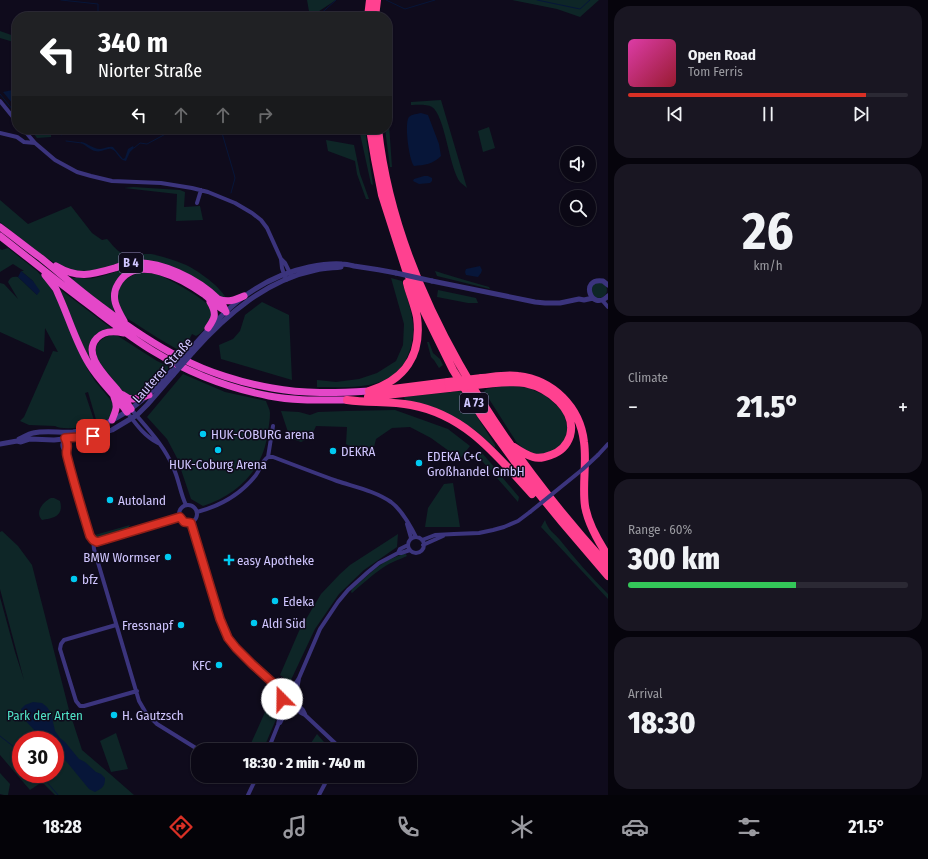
<!DOCTYPE html>
<meta charset="utf-8">
<style>
:root{--surface:#0b0815;--page:#191622;--text:#f1f3f6;--muted:#9a9aa0;--line:#2b2934;--accent:#d93025}
body{margin:0;font-family:"Fira Sans Condensed",sans-serif;background:var(--page);color:var(--text);height:100vh;display:flex;flex-direction:column;font-size:15px;white-space:nowrap}
*{box-sizing:border-box;margin:0}
p{font-size:13px;color:var(--muted)}
.icon{flex:none;width:22px;height:22px;fill:none;stroke:currentColor;stroke-width:2;stroke-linecap:round;stroke-linejoin:round}
.map{position:relative;flex:1;overflow:hidden}
.sheet{display:flex;flex-direction:column;gap:6px;padding:6px;background:#06040c;width:320px}
.sheet>*{flex:none}
.banner{position:absolute;left:12px;top:12px;width:380px;height:122px;border-radius:16px;box-shadow:0 1px 3px #0004,0 0 0 1px var(--line);background:#202124;color:#fff;overflow:hidden}
.tools{position:absolute;left:560px;top:146px;display:grid;gap:8px}
.tools a{display:grid;place-items:center;width:36px;height:36px;border-radius:50%;background:var(--surface);box-shadow:0 1px 3px #0004,0 0 0 1px var(--line);font-size:20px}
.speed{position:absolute;left:12px;top:731px;display:flex;gap:8px;font-size:20px;font-weight:700;text-align:center}
.speed>*{display:grid;place-content:center;width:52px;height:52px;border-radius:50%;background:var(--surface);box-shadow:0 1px 3px #0004,0 0 0 1px var(--line);line-height:1}
.speed .limit{border:6px solid #d22;background:#fff;color:#111}
.pin{position:absolute;display:grid;place-items:center;width:34px;height:34px;color:#fff;margin:-17px;border-radius:8px;box-shadow:0 2px 6px #0006}
.me{position:absolute;width:44px;margin:-22px;rotate:338deg;stroke-linejoin:round;filter:drop-shadow(0 0 3px #0008)}
.turn{display:flex;align-items:center;gap:14px;height:84px;padding:0 20px;font-size:18px}
.turn .icon{width:52px;height:52px;stroke-width:2.5}
.turn b{display:block;font-size:28px;line-height:34px}
.lanes{display:flex;align-items:center;height:38px;padding:0 20px;background:#0003;justify-content:center;gap:20px;direction:ltr}
.lanes .off{opacity:.35}
.big{font-size:30px;font-weight:800;line-height:1.1}
.sheet .widget{flex:1;display:flex;flex-direction:column;justify-content:center;gap:6px;min-width:0;padding:0 14px;border-radius:16px;background:var(--page)}
.sheet .dial{align-items:center;gap:0}
.dial b{font-size:52px;line-height:1}
.song{display:flex;align-items:center;gap:12px}
.cover{width:48px;height:48px;border-radius:6px;background:linear-gradient(135deg,hsl(320 70% 55%),hsl(350 70% 35%))}
.played{height:4px;border-radius:2px;background:linear-gradient(90deg,var(--accent) 85%,var(--line) 85%)}
.keys{display:flex;justify-content:space-around;direction:ltr}
.heat{display:flex;justify-content:space-between;align-items:center;font-size:22px;direction:ltr}
.charge{height:6px;border-radius:3px;background:linear-gradient(90deg,#34c759 60%,var(--line) 0)}
.trip{position:absolute;left:191px;top:743px;width:226px;height:40px;border-radius:16px;background:var(--surface);box-shadow:0 1px 3px #0004,0 0 0 1px var(--line);font-weight:800;line-height:40px;text-align:center}
.dock{display:flex;height:64px;justify-content:space-around;align-items:center;background:#040308;color:var(--muted)}
.dock .icon{width:28px;height:28px}
.dock .on{color:var(--accent)}
.dock b{font-size:18px;color:var(--text)}
main{display:flex;flex:1;min-height:0}
.map>svg:first-child{display:block}
.green{fill:#0e2627;fill-rule:evenodd}
.water{fill:#071639}
.lines{fill:none;stroke-linecap:round;stroke-linejoin:round}
.stream{stroke:#071639;stroke-width:1}
.minor{stroke:#3b347d;stroke-width:4}
.tertiary{stroke:#3b347d;stroke-width:5}
.trunk{stroke:#e447c8;stroke-width:7}
.motorway{stroke:#ff4190;stroke-width:8}
.minor-bridge{stroke:#3b347d;stroke-width:4}
.tertiary-bridge{stroke:#3b347d;stroke-width:5}
.motorway-bridge{stroke:#ff4190;stroke-width:8}
.route-casing{stroke:#8d1f18;stroke-width:10}
.route{stroke:#d93025;stroke-width:7}
.poi-dot{fill:#00caf1;stroke:#0f0b1c;stroke-width:1.5}
.labels{text-anchor:middle;stroke-width:3;stroke-linejoin:round;paint-order:stroke}
.shield{fill:#0f0b1c;stroke:#968ebb;stroke-width:1}
.shield-label{font-size:12px;font-weight:bold;fill:#d0c6ff}
.street-label{font-size:13px;fill:#d0c6ff;stroke:#0f0b1c}
.poi-label{font-size:13px;fill:#d0c6ff;stroke:#0f0b1c;text-anchor:start}
.park-label{font-size:13px;fill:#50e1c6;stroke:#0f0b1c}
</style>
<main>
<div class="map">
<svg width="608" height="795" viewBox="0 0 608 795">
<rect width="100%" height="100%" fill="#0f0b1c"/>
<!-- green -->
<path class="green" d="M307,0H336L310,17Z
M512,0H599L580,17L557,9Z
M0,31L17,37V43L0,38Z
M441,100L467,188C465,186 462,184 460,182C449,168 445,115 432,107C427,104 417,105 411,105V102Z
M387,110H388L392,167H390L385,129H387Z
M489,127L495,148L483,152L478,131Z
M30,129C37,129 41,127 44,135H51V137L37,138Z
M359,129H365L373,185L371,184Z
M326,140L354,145L360,174L369,199H366L357,174L355,161L328,151Z
M133,187L180,190L185,192L184,207L200,206L203,220L176,221L177,194L124,188Z
M0,200L28,224L71,206L92,233L102,240L107,239C111,243 115,249 120,252C124,254 145,254 151,254C162,256 181,262 190,267C201,273 222,288 227,300L152,261L90,272L79,273L61,267L42,255L0,222Z
M8,248L37,271L48,283L56,296L88,370L95,381L114,404L113,415L108,419L97,423L88,392L85,393L94,420C92,422 91,424 89,425C83,428 61,430 55,426L29,425L20,421L24,417L53,351L58,352L45,328L44,352L0,332V283L4,284L18,299L8,282C10,277 13,276 18,277L37,295L33,281L21,271H24L13,264L0,272V249L2,250Z
M138,266L136,268L123,274L113,307L115,313L71,279C78,276 86,280 94,278C109,275 122,268 138,266Z
M435,271C440,272 443,274 448,275C461,279 475,283 489,287L490,289L437,276Z
M140,272C145,273 150,273 155,274C165,276 203,298 208,305C213,311 212,320 207,325C204,329 201,334 196,336L192,334L190,338L192,341L182,352C166,343 151,334 136,324C132,321 125,318 122,313C120,311 120,307 119,304C114,285 124,279 140,272Z
M391,278L402,281C406,295 412,310 413,325C414,336 412,345 408,355C394,392 349,387 317,387V380L336,382L359,379L377,373L396,361L403,345L404,324Z
M591 290a8 8 0 1 1 16 0a8 8 0 1 1-16 0Z
M60,290H61L111,328C93,331 87,342 90,359C76,338 71,313 60,290Z
M438,290L476,298L478,303H468L437,297Z
M262,302L289,315L292,380L221,359L219,345L233,339L240,331L245,315Z
M112,335L118,336L157,361L170,367C164,375 158,383 149,387L146,386L144,388V393C140,395 137,398 132,396C123,394 117,385 112,378C104,368 87,352 101,340C105,337 108,336 112,335Z
M427,342H429L433,353L440,359L443,365L439,368L434,360L431,357Z
M183,374L225,392L266,401C267,405 270,409 270,413C270,419 269,425 268,431C264,469 238,495 203,506L191,499L177,458L167,439L147,417Z
M506,385L529,388L546,396L563,411L568,429L562,447L543,456L528,452L517,443L484,391L487,389Z
M461,391L495,445V448L476,431L455,418L434,407L405,401L404,397Z
M395,410L448,429L470,446L460,459L431,438L410,427L392,428L376,439L374,447L360,452L346,444L347,427L316,426L311,437L301,442L290,438L281,411L299,412L310,415L318,412L346,411Z
M475,453H482L496,469L490,470Z
M502,477L519,497L518,502L497,478Z
M453,483L460,527H425L428,508L444,484Z
M51,498H54L60,501C64,516 54,518 42,520C34,512 44,501 51,498Z
M545,520C548,530 554,533 560,540C575,559 591,577 608,594V599L541,527Z
M130,525L127,530L96,539L95,535Z
M2,531L18,546L32,565L69,710L82,750L110,774L134,795H55L42,782L30,790L0,755V597L15,652L24,680L0,589V532ZM21,740H55V774H21Z
M398,534L397,547L364,570L339,594L315,629L290,682L280,675L299,631L321,594L340,574L350,565Z
M405,553L407,556C398,560 389,563 381,569C371,576 361,585 352,593L351,592L352,589L376,568L386,561Z
M270,701L274,702L277,717L263,750H248Z
M116,733L128,769L111,772L100,741Z
M317,734L331,750H314L311,743Z
M0,773L10,784L8,795H4L0,794Z"/>
<!-- water -->
<path class="water" d="M17,89V109L3,92Z
M421,113L428,115L439,144L441,156C433,164 425,165 414,166C409,160 404,123 409,117C412,114 417,114 421,113Z
M81,142C88,143 93,149 100,149C105,149 108,146 113,147L123,159L125,158L128,149L133,146L134,148L130,152L126,161C118,160 118,151 111,149C107,148 101,153 95,151C90,150 86,145 81,143Z
M424,176H428L432,178V181L430,183L419,184L413,181L414,179Z
M480,266L482,270L481,273L478,277L466,275L465,272L466,269Z
M21,271L33,281L40,291L37,295L18,277Z
M33,702L42,703L47,707L51,713L55,731L60,738L65,742L79,759L85,762L96,772L101,774L105,778C105,786 103,788 95,792L89,789L66,761L55,752V740H45L36,732L24,719L22,715L21,709L25,705Z"/>
<g class="lines">
<!-- stream -->
<path class="stream" d="M61,0L98,4V17
M386,0L405,9L435,0
M537,0L580,9L590,0
M317,17L336,0
M0,94L17,115
M57,129L61,135
M222,133L234,174L235,178L231,193
M66,141L82,143
M134,148L140,143L147,144L173,130L180,129
M0,736L14,747L21,754
M40,774L58,795"/>
<!-- minor -->
<path class="minor" d="M0,101L17,122
M23,129L35,143L55,160L77,172L91,176L112,181L161,183L192,188L208,192L235,203L252,213L261,220L267,228L281,259L282,268L286,280
M0,133L17,137L24,142L35,143
M197,203L201,190
M281,259L285,263L291,275
M602,300L608,307
M131,409C146,427 164,445 173,467C179,479 180,493 186,505
M127,412C136,424 144,436 158,443
M65,437L67,446L66,453
M65,439C61,443 62,448 66,453L90,536L93,540L94,549L139,701L146,713L157,724L199,750
M598,455L608,444
M268,457L273,426
M179 514a9 9 0 1 1 18 0a9 9 0 1 1-18 0Z
M197,512C220,506 241,494 256,475C260,469 262,461 268,457H273C294,465 315,473 337,481C355,487 375,491 391,502C402,510 410,525 416,537
M191,523L220,619L228,638L236,648L252,664L273,683L279,686L286,693
M407,524L411,538
M408 545a8 8 0 1 1 16 0a8 8 0 1 1-16 0Z
M93,540L97,542L180,517
M422,540L435,535L454,534L479,533L493,530L504,527L518,521L530,512
M423,545L443,536
M398,553H401L410,550
M116,625L64,640L61,644L60,649L76,701L80,706H84L137,691
M273,683L277,690L283,696
M290,692L299,678L320,629L338,602L348,590L368,572L379,563L398,553L400,549L408,545
M283 700a7 7 0 1 1 14 0a7 7 0 1 1-14 0Z
M295,695L298,684L299,678
M296,703L303,710L305,714
M293,706L301,713L305,715L336,744L340,750
M280,723L289,707
M268,750L278,725L280,715L285,705
M242,776L254,783
M248,795L257,776
M319,795L329,776"/>
<!-- tertiary -->
<path class="tertiary" d="M432,281L535,302L545,303H560L579,299L584,300L593,298
M608,285L603,281C579,277 591,313 608,296
M189,351C223,311 256,278 309,267C319,265 331,263 342,264C346,264 350,265 354,266C368,268 382,270 396,273
M193,352C226,315 266,280 316,270C324,268 333,268 341,267
M19,439C24,437 28,434 33,433C46,430 60,433 73,432C117,427 149,397 177,365
M0,444L17,441L21,442L30,439L54,440L83,437L103,433L112,430L137,415L147,405L173,375"/>
<!-- trunk -->
<path class="trunk" d="M0,227C14,237 27,248 41,258C61,274 81,292 102,307C127,326 153,344 181,358C207,372 242,383 272,388C304,394 336,393 369,391
M0,236C27,257 54,279 82,300C105,317 128,336 153,351C189,373 228,388 269,396C295,401 321,400 347,400
M56,266C78,279 91,275 115,268C120,266 126,263 132,263C160,260 198,279 218,299C221,302 224,307 226,312
M45,275L56,289L59,296C69,318 76,343 89,364C99,381 115,395 127,412
M218,299C228,303 235,300 244,296
M124,321C117,309 110,297 118,284C136,252 184,280 205,295C211,300 217,306 224,310
M208,328C215,318 217,314 210,302
M124,333C115,331 104,330 97,338C81,355 108,378 118,391C123,397 127,403 131,409
M123,395C131,402 139,398 149,395
M112,420C116,410 118,407 114,397"/>
<!-- motorway -->
<path class="motorway" d="M368,17L370,0
M375,17L377,0
M370,129L375,159L382,195L406,270L423,309L453,370L481,415L531,484L562,522L608,576
M378,129C396,292 500,447 608,566
M482,378C493,377 506,374 518,376C553,380 580,407 584,442C587,463 582,485 585,506C588,524 598,541 608,556
M485,384C498,383 512,381 525,383C549,388 577,410 570,436C567,445 560,452 551,455C546,457 539,459 533,457C526,455 520,451 514,447
M369,391C405,380 422,355 417,317C415,307 411,297 408,287L407,283
M377,391L448,382
M368,397L449,388
M347,400C369,403 390,401 411,405C466,415 497,456 532,494"/>
<!-- minor-bridge -->
<path class="minor-bridge" d="M530,512L583,469L598,455"/>
<!-- tertiary-bridge -->
<path class="tertiary-bridge" d="M396,273L432,281
M177,365L189,351
M173,375L193,352"/>
<!-- motorway-bridge -->
<path class="motorway-bridge" d="M448,382L482,378
M449,388L485,384"/>
</g>
<g class="lines">
<!-- route casing -->
<g class="route-casing">
<path id="route" d="M93,436L65,438C70,447 65,449 67,456C74,483 82,510 90,536L93,540L97,542L180,517L184,522L191,523L220,619L228,638L236,648L252,664L273,683L279,686L286,693L284,695L282,699"/>
</g>
<!-- route -->
<use href="#route" class="route"/>
</g>
<!-- markers -->
<g class="poi-dot">
<circle cx="203" cy="434" r="4"/>
<circle cx="218" cy="450" r="4"/>
<circle cx="333" cy="451" r="4"/>
<circle cx="419" cy="463" r="4"/>
<circle cx="110" cy="500" r="4"/>
<circle cx="168" cy="557" r="4"/>
<path d="M227 554h4v4h4v4h-4v4h-4v-4h-4v-4h4z"/>
<circle cx="74" cy="579" r="4"/>
<circle cx="275" cy="601" r="4"/>
<circle cx="254" cy="623" r="4"/>
<circle cx="181" cy="625" r="4"/>
<circle cx="219" cy="665" r="4"/>
<circle cx="114" cy="715" r="4"/>
</g>
<g class="labels">
<!-- shield labels -->
<g class="shield">
<rect x="119" y="253" width="24" height="20" rx="3"/>
<rect x="460" y="393" width="28" height="20" rx="3"/>
</g>
<g class="shield-label">
<text x="131" y="267">B 4</text>
<text x="474" y="407">A 73</text>
</g>
<!-- street labels -->
<g class="street-label">
<text transform="translate(162 370) rotate(-48)" y="5">Lauterer Straße</text>
</g>
<!-- poi labels -->
<g class="poi-label">
<text x="211" y="439">HUK-COBURG arena</text>
<text x="341" y="456">DEKRA</text>
<text x="427" y="461">EDEKA C+C<tspan x="427" dy="15">Großhandel GmbH</tspan></text>
<text x="218" y="469" text-anchor="middle">HUK-Coburg Arena</text>
<text x="118" y="505">Autoland</text>
<text x="160" y="562" text-anchor="end">BMW Wormser</text>
<text x="237" y="565">easy Apotheke</text>
<text x="82" y="584">bfz</text>
<text x="283" y="606">Edeka</text>
<text x="262" y="628">Aldi Süd</text>
<text x="173" y="630" text-anchor="end">Fressnapf</text>
<text x="211" y="670" text-anchor="end">KFC</text>
<text x="122" y="720">H. Gautzsch</text>
</g>
<!-- park labels -->
<g class="park-label">
<text x="45" y="720">Park der Arten</text>
</g>
</g>
</svg>
<div class="tools">
<a><svg class="icon" aria-label="sound" viewBox="0 0 24 24"><path d="M4 9h4l5-4v14l-5-4H4zM17 9q2 3 0 6"/></svg></a>
<a><svg class="icon" aria-label="search" viewBox="0 0 24 24"><circle cx="10" cy="10" r="6"/><path d="M15 15l6 6"/></svg></a>
</div>
<div class="speed"><div class="limit">30</div></div>
<div class="pin" style="left:93px;top:436px;background:#d93025"><svg class="icon" aria-label="arrive" viewBox="0 0 24 24"><path d="M6 21V4h12l-3 4 3 4H6"/></svg></div>
<svg class="me" style="left:282px;top:699px" viewBox="-20 -20 40 40"><circle r="19" fill="#fff"/><path d="M0-13L10 11 0 6-10 11z" fill="#d93025"/></svg>
<div class="trip">18:30 · 2 min · 740 m</div>
<div class="banner">
<div class="turn"><svg class="icon" aria-label="left" viewBox="0 0 24 24"><path d="M17 20v-9H6M10 6l-5 5 5 5"/></svg><div><b>340 m</b>Niorter Straße</div></div>
<div class="lanes"><svg class="icon" aria-label="left" viewBox="0 0 24 24"><path d="M17 20v-9H6M10 6l-5 5 5 5"/></svg><svg class="icon off" aria-label="ahead" viewBox="0 0 24 24"><path d="M12 20V5M6 11l6-6 6 6"/></svg><svg class="icon off" aria-label="ahead" viewBox="0 0 24 24"><path d="M12 20V5M6 11l6-6 6 6"/></svg><svg class="icon off" aria-label="right" viewBox="0 0 24 24"><path d="M7 20v-9h11M14 6l5 5-5 5"/></svg></div>
</div>
</div>
<section class="sheet">
<div class="widget">
<div class="song"><i class="cover"></i><div><b>Open Road</b><p>Tom Ferris</p></div></div>
<div class="played"></div>
<div class="keys"><svg class="icon" aria-label="previous" viewBox="0 0 24 24"><path d="M18 5L8 12l10 7zM5 5v14"/></svg><svg class="icon" aria-label="pause" viewBox="0 0 24 24"><path d="M8 5v14M16 5v14"/></svg><svg class="icon" aria-label="next" viewBox="0 0 24 24"><path d="M6 5l10 7-10 7zM19 5v14"/></svg></div>
</div>
<div class="widget dial"><b>26</b><p>km/h</p></div>
<div class="widget"><p>Climate</p>
<div class="heat"><a>−</a><b class="big">21.5°</b><a>+</a></div>
</div>
<div class="widget"><p>Range · 60%</p><b class="big">300 km</b><div class="charge"></div></div>
<div class="widget"><p>Arrival</p><b class="big">18:30</b></div>
</section>
</main>
<nav class="dock">
<b>18:28</b>
<svg class="icon on" aria-label="directions" viewBox="0 0 24 24"><path d="M12 3l9 9-9 9-9-9zM9 14v-3h6M13 9l2 2-2 2"/></svg>
<svg class="icon" aria-label="music" viewBox="0 0 24 24"><path d="M9 18V5l10-2v13"/><circle cx="6" cy="18" r="3"/><circle cx="16" cy="16" r="3"/></svg>
<svg class="icon" aria-label="phone" viewBox="0 0 24 24"><path d="M5 4h4l2 5-3 2q2 4 5 5l2-3 5 2v4C11 20 4 13 5 4z"/></svg>
<svg class="icon" aria-label="climate" viewBox="0 0 24 24"><path d="M12 3v18M4 7l16 10M4 17L20 7"/></svg>
<svg class="icon" aria-label="car" viewBox="0 0 24 24"><path d="M5 17H2v-5l4-1 3-4h7l3 4 3 1v5h-3M9 17h6M6 11h13"/><circle cx="7" cy="17" r="2"/><circle cx="17" cy="17" r="2"/></svg>
<svg class="icon" aria-label="filters" viewBox="0 0 24 24"><path d="M4 7h16M4 17h16"/><circle cx="9" cy="7" r="2"/><circle cx="15" cy="17" r="2"/></svg>
<b>21.5°</b>
</nav>
